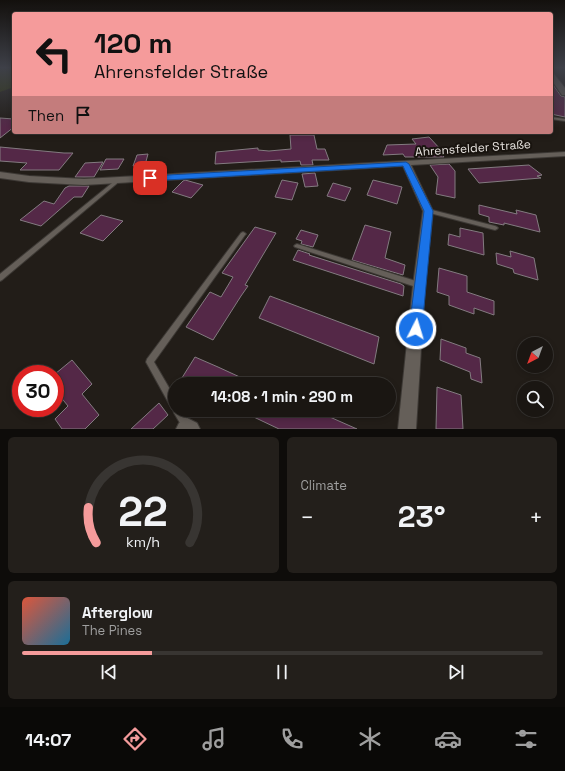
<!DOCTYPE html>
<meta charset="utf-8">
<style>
:root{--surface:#1a1612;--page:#231f1b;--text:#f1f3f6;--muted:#9f9f9f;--line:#383532;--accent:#f59b9b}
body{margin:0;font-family:"Space Grotesk",sans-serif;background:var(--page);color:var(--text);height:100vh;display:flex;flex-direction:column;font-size:15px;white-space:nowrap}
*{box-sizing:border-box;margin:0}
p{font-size:13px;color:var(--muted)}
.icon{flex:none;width:22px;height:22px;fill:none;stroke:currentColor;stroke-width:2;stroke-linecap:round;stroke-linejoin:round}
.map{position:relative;height:429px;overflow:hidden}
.drawer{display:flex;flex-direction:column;gap:8px;padding:8px;background:#0e0c0a;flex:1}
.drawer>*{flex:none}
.guide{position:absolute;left:12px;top:12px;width:541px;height:122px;border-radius:4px;box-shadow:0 2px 6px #0003,0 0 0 1px var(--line);background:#f59b9b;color:#111;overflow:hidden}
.needle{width:26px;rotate:221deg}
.buttons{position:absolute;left:517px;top:337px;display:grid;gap:8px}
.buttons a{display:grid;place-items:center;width:36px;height:36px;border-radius:50%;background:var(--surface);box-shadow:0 2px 6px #0003,0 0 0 1px var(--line);font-size:20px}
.speed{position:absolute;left:12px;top:365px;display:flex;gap:8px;font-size:20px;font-weight:700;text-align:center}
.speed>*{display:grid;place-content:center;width:52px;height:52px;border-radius:50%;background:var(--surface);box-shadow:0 2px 6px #0003,0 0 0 1px var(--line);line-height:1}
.speed .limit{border:6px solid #d22;background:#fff;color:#111}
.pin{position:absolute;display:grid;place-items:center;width:34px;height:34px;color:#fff;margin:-17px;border-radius:8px;box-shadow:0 2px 6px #0006}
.me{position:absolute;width:44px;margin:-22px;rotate:5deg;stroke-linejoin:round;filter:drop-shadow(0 0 3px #0008)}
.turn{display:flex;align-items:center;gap:14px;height:84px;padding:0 16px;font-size:18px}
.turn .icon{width:52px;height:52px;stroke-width:2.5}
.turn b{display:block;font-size:28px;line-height:34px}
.then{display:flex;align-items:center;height:38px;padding:0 16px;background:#0003;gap:8px;font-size:15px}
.big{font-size:30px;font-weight:600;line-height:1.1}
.drawer .card{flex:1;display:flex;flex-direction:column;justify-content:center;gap:6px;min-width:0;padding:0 14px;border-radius:6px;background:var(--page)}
.drawer .dial{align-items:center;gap:0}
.dial svg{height:104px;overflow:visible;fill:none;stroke:var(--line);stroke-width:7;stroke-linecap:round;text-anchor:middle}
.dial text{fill:var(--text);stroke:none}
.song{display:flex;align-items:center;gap:12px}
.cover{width:48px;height:48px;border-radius:6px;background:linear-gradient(135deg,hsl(10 70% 55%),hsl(200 70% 35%))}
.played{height:4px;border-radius:2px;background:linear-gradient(90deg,var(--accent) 25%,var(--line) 25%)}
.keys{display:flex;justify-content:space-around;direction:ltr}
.heat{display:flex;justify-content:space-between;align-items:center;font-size:22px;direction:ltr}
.drawer .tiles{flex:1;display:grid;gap:8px;grid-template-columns:1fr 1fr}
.card:last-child{grid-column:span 2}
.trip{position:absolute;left:168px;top:377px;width:228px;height:40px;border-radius:20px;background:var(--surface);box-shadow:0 2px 6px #0003,0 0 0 1px var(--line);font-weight:600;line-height:40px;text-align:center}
.menu{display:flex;height:64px;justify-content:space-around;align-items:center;background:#0a0907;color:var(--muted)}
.menu .icon{width:28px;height:28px}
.menu .current{color:var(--accent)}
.menu b{font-size:18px;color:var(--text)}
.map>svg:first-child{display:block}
.green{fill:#31360f}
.building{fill:#542847;stroke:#837b80}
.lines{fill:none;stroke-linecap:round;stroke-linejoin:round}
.service-casing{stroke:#3d3935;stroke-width:2}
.minor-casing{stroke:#3d3935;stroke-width:2}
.tertiary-casing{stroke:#3d3935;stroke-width:2}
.service{fill:#655f59;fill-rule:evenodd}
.minor{fill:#655f59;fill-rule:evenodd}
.tertiary{fill:#655f59;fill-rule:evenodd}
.route{fill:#1a73e8;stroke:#114b97}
.labels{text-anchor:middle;stroke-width:4;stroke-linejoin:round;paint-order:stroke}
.street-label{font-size:12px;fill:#eae6e2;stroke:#19140f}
</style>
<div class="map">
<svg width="565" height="429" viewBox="0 0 565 429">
<rect width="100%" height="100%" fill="#221d18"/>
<!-- green -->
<path class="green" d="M0,68H14V87L0,92Z"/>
<!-- building -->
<path class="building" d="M551,82L561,96L565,97V117L551,114Z
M0,118L14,119V127L0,138Z
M290,135H314L317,149H325L329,160H312L313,165H301L300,161L281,162V160L215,164L216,152L258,148V150L269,151L291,149Z
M429,137L442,151H439L444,157H405L403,154L383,155L387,145L416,144L412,139Z
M0,147L64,153H73L59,170H20L27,163L0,161Z
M148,154L145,165L133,166L137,155Z
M106,159H124L118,169L100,170Z
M103,162L94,177H75L85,163Z
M449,164L455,171V198L436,194L438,177L430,165Z
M529,165L542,175L537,176L541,178L479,183L468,169Z
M315,173L318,186L305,187L302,174Z
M282,180L298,183L292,200L275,197Z
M373,180L402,187L397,204L367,195Z
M183,181L185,180L203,185L191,198L172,192Z
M333,183L351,188L345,201L327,196Z
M69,186H89L82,197H74L41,226L20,220L44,201L54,204L65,188Z
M479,205L517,214L516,210L536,215L540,232L504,223V225L489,222V217L479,214Z
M101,215L123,221L103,241L80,233Z
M365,225L391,232L385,258L405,265L403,275L352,260Z
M255,227L276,233L245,285L248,286L241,296L213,340L186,327L210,292L221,297L233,277L222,273Z
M460,228L483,233L484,255L448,245L449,234L460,237Z
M301,230L318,235L313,247L301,244L302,241L296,239Z
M298,250L310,254L309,255L401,284L404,286L403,296L293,260Z
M510,251L534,258L538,280L514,273L513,269L497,264L496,253L511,257Z
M439,268L467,276V292L494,301V315L474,308V314L449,305V296L437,292Z
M270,296L379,337L374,364L259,318Z
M441,339L466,348V353L480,358L482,383L471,379L470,372L440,360Z
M195,357L218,367L255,384H185L180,381Z
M72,360L92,384L82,394L99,415L85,429H62L55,419L68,406L55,390L59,387L55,382V374Z
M437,387L461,395L463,429H436Z
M159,403L168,415L153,429H131Z
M239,410H314L357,429H279Z"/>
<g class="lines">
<!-- service casing -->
<g class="service-casing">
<path id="service" d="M551,117L565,119V121L551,119Z
M117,179H121V180L2,280L0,281V274Z
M428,209L495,226L497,227L498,228L497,229L495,230L426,212V210Z
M243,232L245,233L246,234L245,235L154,362L175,398V410H182L190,425L189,428L187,429L183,428L174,413L173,409H172L146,362L147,359L241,233Z
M297,244L419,282L421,283L422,285L421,287L419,288L295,247L294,246L295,245Z"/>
</g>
<!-- minor casing -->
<g class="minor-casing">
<path id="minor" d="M565,152V156L411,165L433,211L425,285L416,429H398L413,285L423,211L403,166L84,185L29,182L0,178V172L29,176L84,179Z
M187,418L197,423L200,429H176L179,423Z"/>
</g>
<!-- tertiary casing -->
<g class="tertiary-casing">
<path id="tertiary" d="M551,72L553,73L565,88V95H562L551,79Z"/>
</g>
<!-- service -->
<use href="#service" class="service"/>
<!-- minor -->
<use href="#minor" class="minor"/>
<!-- tertiary -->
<use href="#tertiary" class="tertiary"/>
</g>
<!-- sky -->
<linearGradient id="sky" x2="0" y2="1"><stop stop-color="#13100d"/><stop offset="0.53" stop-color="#3e4048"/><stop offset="1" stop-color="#3e4048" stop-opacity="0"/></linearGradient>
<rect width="565" height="128" fill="url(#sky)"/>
<!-- route -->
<path class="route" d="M406,162L409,164L433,211L422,329L420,333L416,335L411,333L409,329L424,211L403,166L150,181L146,178L150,176Z"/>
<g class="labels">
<!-- street labels -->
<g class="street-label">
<text transform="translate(473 148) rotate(-4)" y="4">Ahrensfelder Straße</text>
</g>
</g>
</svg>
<div class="buttons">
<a><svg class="needle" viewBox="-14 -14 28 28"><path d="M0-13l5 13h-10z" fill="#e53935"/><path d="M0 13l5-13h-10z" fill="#9f9f9f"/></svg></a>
<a><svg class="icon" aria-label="search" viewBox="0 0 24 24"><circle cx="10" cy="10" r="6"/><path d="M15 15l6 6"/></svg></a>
</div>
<div class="speed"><div class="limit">30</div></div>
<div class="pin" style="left:150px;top:178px;background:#d93025"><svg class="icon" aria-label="arrive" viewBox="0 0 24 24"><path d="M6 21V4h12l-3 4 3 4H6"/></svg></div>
<svg class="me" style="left:416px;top:329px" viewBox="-20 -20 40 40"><circle r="17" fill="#1a73e8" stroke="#fff" stroke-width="3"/><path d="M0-11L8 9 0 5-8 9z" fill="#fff"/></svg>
<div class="trip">14:08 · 1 min · 290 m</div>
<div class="guide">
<div class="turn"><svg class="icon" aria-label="left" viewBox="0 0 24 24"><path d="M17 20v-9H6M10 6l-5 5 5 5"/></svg><div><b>120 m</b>Ahrensfelder Straße</div></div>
<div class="then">Then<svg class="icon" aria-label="arrive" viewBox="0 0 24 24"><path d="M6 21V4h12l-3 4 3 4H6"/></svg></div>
</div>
</div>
<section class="drawer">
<div class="tiles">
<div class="card dial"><svg viewBox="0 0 100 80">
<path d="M14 69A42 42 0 1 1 86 69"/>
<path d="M14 69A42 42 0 0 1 8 42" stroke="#f59b9b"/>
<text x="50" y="56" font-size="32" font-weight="700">22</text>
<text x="50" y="72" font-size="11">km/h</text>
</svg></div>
<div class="card"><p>Climate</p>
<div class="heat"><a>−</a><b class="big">23°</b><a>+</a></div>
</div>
<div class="card">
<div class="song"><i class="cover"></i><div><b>Afterglow</b><p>The Pines</p></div></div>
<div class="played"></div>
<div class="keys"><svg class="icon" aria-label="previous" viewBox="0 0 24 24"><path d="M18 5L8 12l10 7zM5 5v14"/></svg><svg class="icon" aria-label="pause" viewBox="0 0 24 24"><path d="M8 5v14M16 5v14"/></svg><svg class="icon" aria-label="next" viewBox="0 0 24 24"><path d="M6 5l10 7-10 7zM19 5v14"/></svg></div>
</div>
</div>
</section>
<nav class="menu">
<b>14:07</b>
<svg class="icon current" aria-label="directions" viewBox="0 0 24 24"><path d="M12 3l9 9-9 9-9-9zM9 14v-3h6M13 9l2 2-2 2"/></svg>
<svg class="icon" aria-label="music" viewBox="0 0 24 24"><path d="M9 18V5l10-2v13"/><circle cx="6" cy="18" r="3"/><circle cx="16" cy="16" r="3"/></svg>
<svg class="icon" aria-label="phone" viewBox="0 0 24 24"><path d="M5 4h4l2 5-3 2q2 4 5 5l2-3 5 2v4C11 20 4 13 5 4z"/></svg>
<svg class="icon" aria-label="climate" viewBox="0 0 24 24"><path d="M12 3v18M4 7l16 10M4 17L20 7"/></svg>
<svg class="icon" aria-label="car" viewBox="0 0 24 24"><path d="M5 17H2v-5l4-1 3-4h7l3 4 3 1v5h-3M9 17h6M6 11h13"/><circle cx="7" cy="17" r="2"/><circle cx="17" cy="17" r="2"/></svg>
<svg class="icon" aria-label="filters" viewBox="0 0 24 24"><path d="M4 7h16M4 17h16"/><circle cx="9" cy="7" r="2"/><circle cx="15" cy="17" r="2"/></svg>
</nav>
